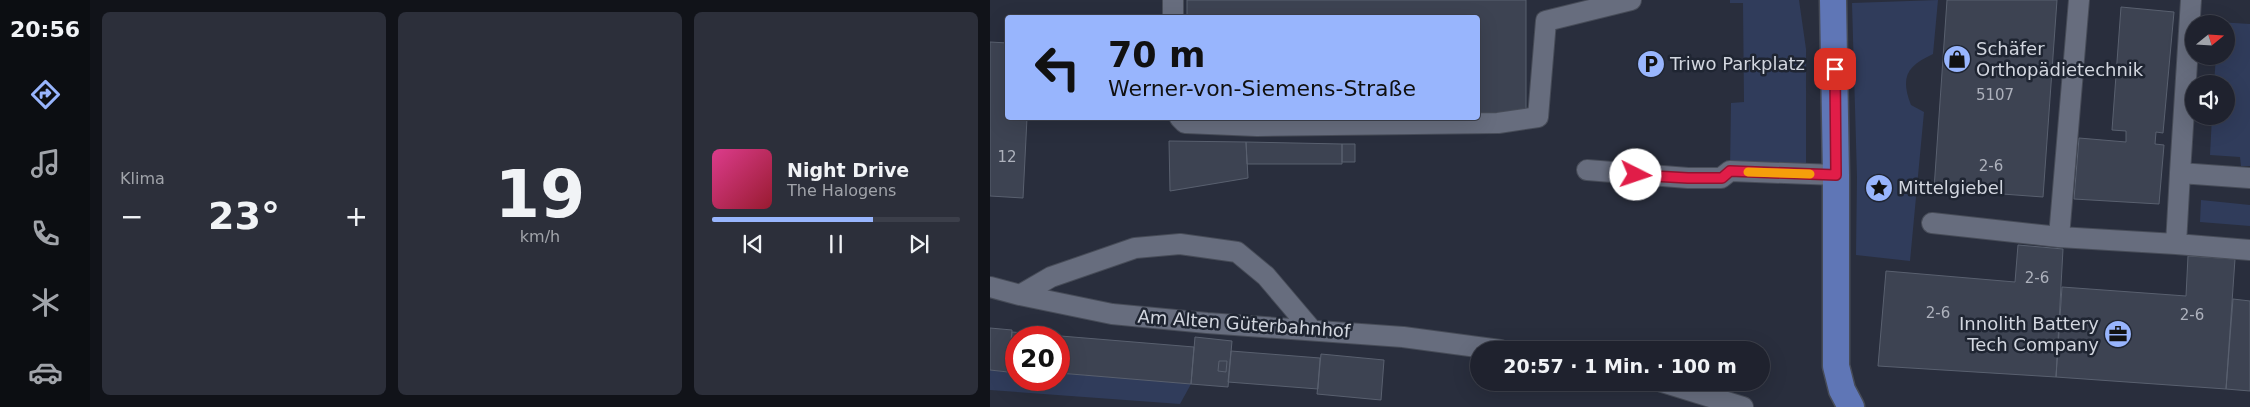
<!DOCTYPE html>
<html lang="de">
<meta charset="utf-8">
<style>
:root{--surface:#1f222e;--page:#2c2f3a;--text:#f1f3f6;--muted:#a1a4aa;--line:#3c3f4a;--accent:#98b5fd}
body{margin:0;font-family:"DejaVu Sans",sans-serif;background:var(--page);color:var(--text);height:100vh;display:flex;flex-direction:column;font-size:19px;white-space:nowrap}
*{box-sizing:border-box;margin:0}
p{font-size:16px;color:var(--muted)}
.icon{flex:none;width:28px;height:28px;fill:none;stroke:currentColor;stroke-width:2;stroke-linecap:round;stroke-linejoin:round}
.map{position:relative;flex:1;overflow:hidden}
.side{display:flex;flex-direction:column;gap:12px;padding:12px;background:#111319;width:900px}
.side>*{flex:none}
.guide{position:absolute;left:15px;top:15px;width:475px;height:105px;border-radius:5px;box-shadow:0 5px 20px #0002,0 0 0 1px var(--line);background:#98b5fd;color:#111;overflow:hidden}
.needle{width:32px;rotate:72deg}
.fabs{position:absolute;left:1195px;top:15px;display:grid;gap:10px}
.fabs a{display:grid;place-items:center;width:50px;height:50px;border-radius:50%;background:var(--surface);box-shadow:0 5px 20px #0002,0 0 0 1px var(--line);font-size:25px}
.speed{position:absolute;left:15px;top:326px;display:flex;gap:10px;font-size:25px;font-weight:700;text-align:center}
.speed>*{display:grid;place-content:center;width:65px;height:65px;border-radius:50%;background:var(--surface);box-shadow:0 5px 20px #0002,0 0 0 1px var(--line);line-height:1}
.speed .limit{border:8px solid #d22;background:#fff;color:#111}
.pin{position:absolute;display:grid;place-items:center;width:42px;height:42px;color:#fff;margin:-21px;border-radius:10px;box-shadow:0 2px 8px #0006}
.me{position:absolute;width:55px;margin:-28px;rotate:94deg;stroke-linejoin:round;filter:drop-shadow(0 0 4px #0008)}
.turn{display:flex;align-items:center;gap:18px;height:105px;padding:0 20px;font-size:22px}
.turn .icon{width:65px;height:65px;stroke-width:2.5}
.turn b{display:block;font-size:35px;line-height:42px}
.big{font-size:38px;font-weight:600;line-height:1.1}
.side .tile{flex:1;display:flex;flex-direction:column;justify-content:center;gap:8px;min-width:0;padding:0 18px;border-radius:8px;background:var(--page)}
.side .dial{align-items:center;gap:0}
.dial b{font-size:65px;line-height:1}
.song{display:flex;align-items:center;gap:15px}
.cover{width:60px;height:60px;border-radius:8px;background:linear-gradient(135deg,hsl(330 70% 55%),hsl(350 70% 35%))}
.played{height:5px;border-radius:2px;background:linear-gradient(90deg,var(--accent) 65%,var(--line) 65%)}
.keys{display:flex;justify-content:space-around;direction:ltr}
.heat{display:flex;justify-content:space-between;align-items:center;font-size:28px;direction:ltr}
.side .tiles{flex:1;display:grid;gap:12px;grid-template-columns:repeat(3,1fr)}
.trip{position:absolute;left:480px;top:341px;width:300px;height:50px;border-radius:25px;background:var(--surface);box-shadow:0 5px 20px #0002,0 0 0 1px var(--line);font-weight:600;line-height:50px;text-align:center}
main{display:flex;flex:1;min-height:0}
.tabs{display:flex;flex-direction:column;width:90px;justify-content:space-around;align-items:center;background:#0c0e12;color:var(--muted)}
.tabs .icon{width:35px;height:35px}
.tabs .selected{color:var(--accent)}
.tabs b{font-size:22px;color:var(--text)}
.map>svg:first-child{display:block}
.green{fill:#303c5b}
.building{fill:#3d4352;stroke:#59606f}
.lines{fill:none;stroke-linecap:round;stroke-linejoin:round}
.minor-casing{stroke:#474c58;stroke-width:22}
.major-casing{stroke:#474c58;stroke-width:29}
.minor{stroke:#676d7e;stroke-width:20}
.major{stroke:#5f76b6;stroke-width:26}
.route-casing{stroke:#92132f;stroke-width:12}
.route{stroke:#e11d48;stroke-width:9}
.slow{stroke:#f59e0b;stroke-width:9}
.labels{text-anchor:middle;stroke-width:5;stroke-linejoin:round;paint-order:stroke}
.number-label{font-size:15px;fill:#adb1bc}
.poi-label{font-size:18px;fill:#d2d6df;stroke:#1f2532;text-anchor:start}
.street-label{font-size:18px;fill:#d2d6df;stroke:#1f2532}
</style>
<main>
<nav class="tabs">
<b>20:56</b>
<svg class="icon selected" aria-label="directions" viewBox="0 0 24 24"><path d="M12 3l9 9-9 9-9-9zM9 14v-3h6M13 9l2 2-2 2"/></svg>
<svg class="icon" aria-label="music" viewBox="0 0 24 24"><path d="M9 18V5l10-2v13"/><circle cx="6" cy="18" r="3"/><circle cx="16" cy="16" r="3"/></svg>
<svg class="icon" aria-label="phone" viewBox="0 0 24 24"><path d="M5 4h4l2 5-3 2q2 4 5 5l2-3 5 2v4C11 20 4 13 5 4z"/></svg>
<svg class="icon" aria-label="climate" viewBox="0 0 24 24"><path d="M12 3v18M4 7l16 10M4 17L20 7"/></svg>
<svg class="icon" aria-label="car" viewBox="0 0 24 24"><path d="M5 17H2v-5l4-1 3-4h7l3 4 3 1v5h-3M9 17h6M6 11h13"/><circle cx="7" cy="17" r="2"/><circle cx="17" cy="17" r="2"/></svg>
</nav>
<section class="side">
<div class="tiles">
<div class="tile"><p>Klima</p>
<div class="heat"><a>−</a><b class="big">23°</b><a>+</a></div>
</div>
<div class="tile dial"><b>19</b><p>km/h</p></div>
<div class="tile">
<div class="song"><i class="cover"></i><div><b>Night Drive</b><p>The Halogens</p></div></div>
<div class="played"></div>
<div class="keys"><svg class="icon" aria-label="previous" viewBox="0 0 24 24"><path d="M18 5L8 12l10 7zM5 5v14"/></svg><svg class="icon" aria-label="pause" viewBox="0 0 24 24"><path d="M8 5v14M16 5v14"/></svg><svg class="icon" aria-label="next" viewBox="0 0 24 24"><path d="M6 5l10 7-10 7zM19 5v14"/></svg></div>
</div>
</div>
</section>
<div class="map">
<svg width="1260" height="407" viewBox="0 0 1260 407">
<rect width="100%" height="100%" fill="#292e3d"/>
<!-- green -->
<path class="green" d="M740,0H809L816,49V174L740,171L741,103L754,102L753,3H740Z
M948,0L943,54C917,66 910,77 921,105L934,112L920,261L866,255L867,177L862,3Z
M1228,22L1260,24V166H1251L1250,157L1220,155L1222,116H1236V84H1224L1226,56H1236V24H1228Z
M1211,200L1260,205V226L1210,222Z
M19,369L26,370V380H69V373L201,384L190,404L0,390V370L18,372Z"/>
<!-- building -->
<path class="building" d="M197,0H536V115L488,114V18H197Z
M957,0H1067L1053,197L944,189Z
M1131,7L1184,12L1173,133L1166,132L1165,144L1174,145L1169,204L1084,199L1089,138L1136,142V131L1122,130Z
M0,42L18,43V118H37L33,198L0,196Z
M179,141L256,142L258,178L180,191Z
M256,142L352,144V164H257Z
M352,144H365V162H352Z
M1028,245L1073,249L1066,377L888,366L896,271L1025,282Z
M1198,256L1245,259L1236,389L1066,377L1072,287L1196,296Z
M1243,299L1260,301V391L1236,389Z
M0,328L22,330L18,372L0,370Z
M22,332L204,347L201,384L69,373V338H26V370L19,369Z
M205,337L242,341L238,387L201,384Z
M241,351L330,358L328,389L238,382Z
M331,354L394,360L391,400L327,394Z
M229,361H237L236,372L228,371Z"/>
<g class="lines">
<!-- minor casing -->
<g class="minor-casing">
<path id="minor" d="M1201,0L1190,173L1260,178
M183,18V0
M190,118L195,123L267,126L508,123L548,117L556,21L641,0
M597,170L698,178H731L740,171L846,175
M1190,173L1186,244L1260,250
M942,223L1069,237L1186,244
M1069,237L1089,0
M0,287L30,295L122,314L217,323L413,337L510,350
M30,295L61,277L145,248L190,244L247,252L276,276L321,329
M672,382L753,407"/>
</g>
<!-- major casing -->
<g class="major-casing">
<path id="major" d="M843,0L846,175V366L852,390L861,407"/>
</g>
<!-- minor -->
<use href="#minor" class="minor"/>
<!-- major -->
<use href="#major" class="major"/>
</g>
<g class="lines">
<!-- route casing -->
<g class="route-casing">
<path id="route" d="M646,175L698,178H732L740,171L846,175L845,69"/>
</g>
<!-- route -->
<use href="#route" class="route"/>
<!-- slow -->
<path class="slow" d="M758,172L820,174"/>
</g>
<!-- icons -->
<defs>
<g id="shop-disc" transform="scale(1.4375)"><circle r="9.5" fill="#98b5fd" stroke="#1f2532"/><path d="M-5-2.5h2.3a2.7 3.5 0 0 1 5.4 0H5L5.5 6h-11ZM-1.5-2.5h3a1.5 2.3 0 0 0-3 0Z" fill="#111"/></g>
<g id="parking-disc" transform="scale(1.4375)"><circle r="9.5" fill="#98b5fd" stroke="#1f2532"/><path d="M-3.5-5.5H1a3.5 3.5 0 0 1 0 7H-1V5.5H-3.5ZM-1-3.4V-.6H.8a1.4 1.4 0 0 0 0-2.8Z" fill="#111"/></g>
<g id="sight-disc" transform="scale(1.4375)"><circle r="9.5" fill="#98b5fd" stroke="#1f2532"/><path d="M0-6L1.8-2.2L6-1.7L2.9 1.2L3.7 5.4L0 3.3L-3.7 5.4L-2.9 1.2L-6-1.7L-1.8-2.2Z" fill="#111"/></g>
<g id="office-disc" transform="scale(1.4375)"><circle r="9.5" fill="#98b5fd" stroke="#1f2532"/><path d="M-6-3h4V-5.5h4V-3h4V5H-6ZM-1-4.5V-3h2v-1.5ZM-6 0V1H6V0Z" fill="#111"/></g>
</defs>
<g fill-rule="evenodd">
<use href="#shop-disc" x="967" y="59"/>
<use href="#parking-disc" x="661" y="64"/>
<use href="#sight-disc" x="889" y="188"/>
<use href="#office-disc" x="1128" y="334"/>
</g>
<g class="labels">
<!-- number labels -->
<g class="number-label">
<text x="1005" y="100">5107</text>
<text x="17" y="162">12</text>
<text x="1001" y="171">2-6</text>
<text x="1047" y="283">2-6</text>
<text x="948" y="318">2-6</text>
<text x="1202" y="320">2-6</text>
</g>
<!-- poi labels -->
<g class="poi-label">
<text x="986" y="55">Schäfer<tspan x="986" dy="21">Orthopädietechnik</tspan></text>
<text x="680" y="70">Triwo Parkplatz</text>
<text x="908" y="194">Mittelgiebel</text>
<text x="1109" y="330" text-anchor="end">Innolith Battery<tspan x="1109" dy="21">Tech Company</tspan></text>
</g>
<!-- street labels -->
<g class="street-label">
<text transform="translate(254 324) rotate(4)" y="6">Am Alten Güterbahnhof</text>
</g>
</g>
</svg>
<div class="fabs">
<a><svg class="needle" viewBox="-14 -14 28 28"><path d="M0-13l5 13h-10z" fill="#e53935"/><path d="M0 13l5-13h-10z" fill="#a1a4aa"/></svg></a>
<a><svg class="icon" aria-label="sound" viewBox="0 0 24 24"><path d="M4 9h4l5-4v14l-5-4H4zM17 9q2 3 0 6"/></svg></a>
</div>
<div class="speed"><div class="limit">20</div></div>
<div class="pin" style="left:845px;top:69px;background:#d93025"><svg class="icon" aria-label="arrive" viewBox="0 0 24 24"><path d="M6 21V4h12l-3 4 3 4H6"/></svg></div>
<svg class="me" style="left:646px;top:175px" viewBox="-20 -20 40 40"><circle r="19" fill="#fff"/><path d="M0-13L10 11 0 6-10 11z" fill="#e11d48"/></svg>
<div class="trip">20:57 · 1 Min. · 100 m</div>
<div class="guide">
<div class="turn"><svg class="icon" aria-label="left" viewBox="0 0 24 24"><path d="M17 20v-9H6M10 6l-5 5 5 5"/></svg><div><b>70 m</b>Werner-von-Siemens-Straße</div></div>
</div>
</div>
</main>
